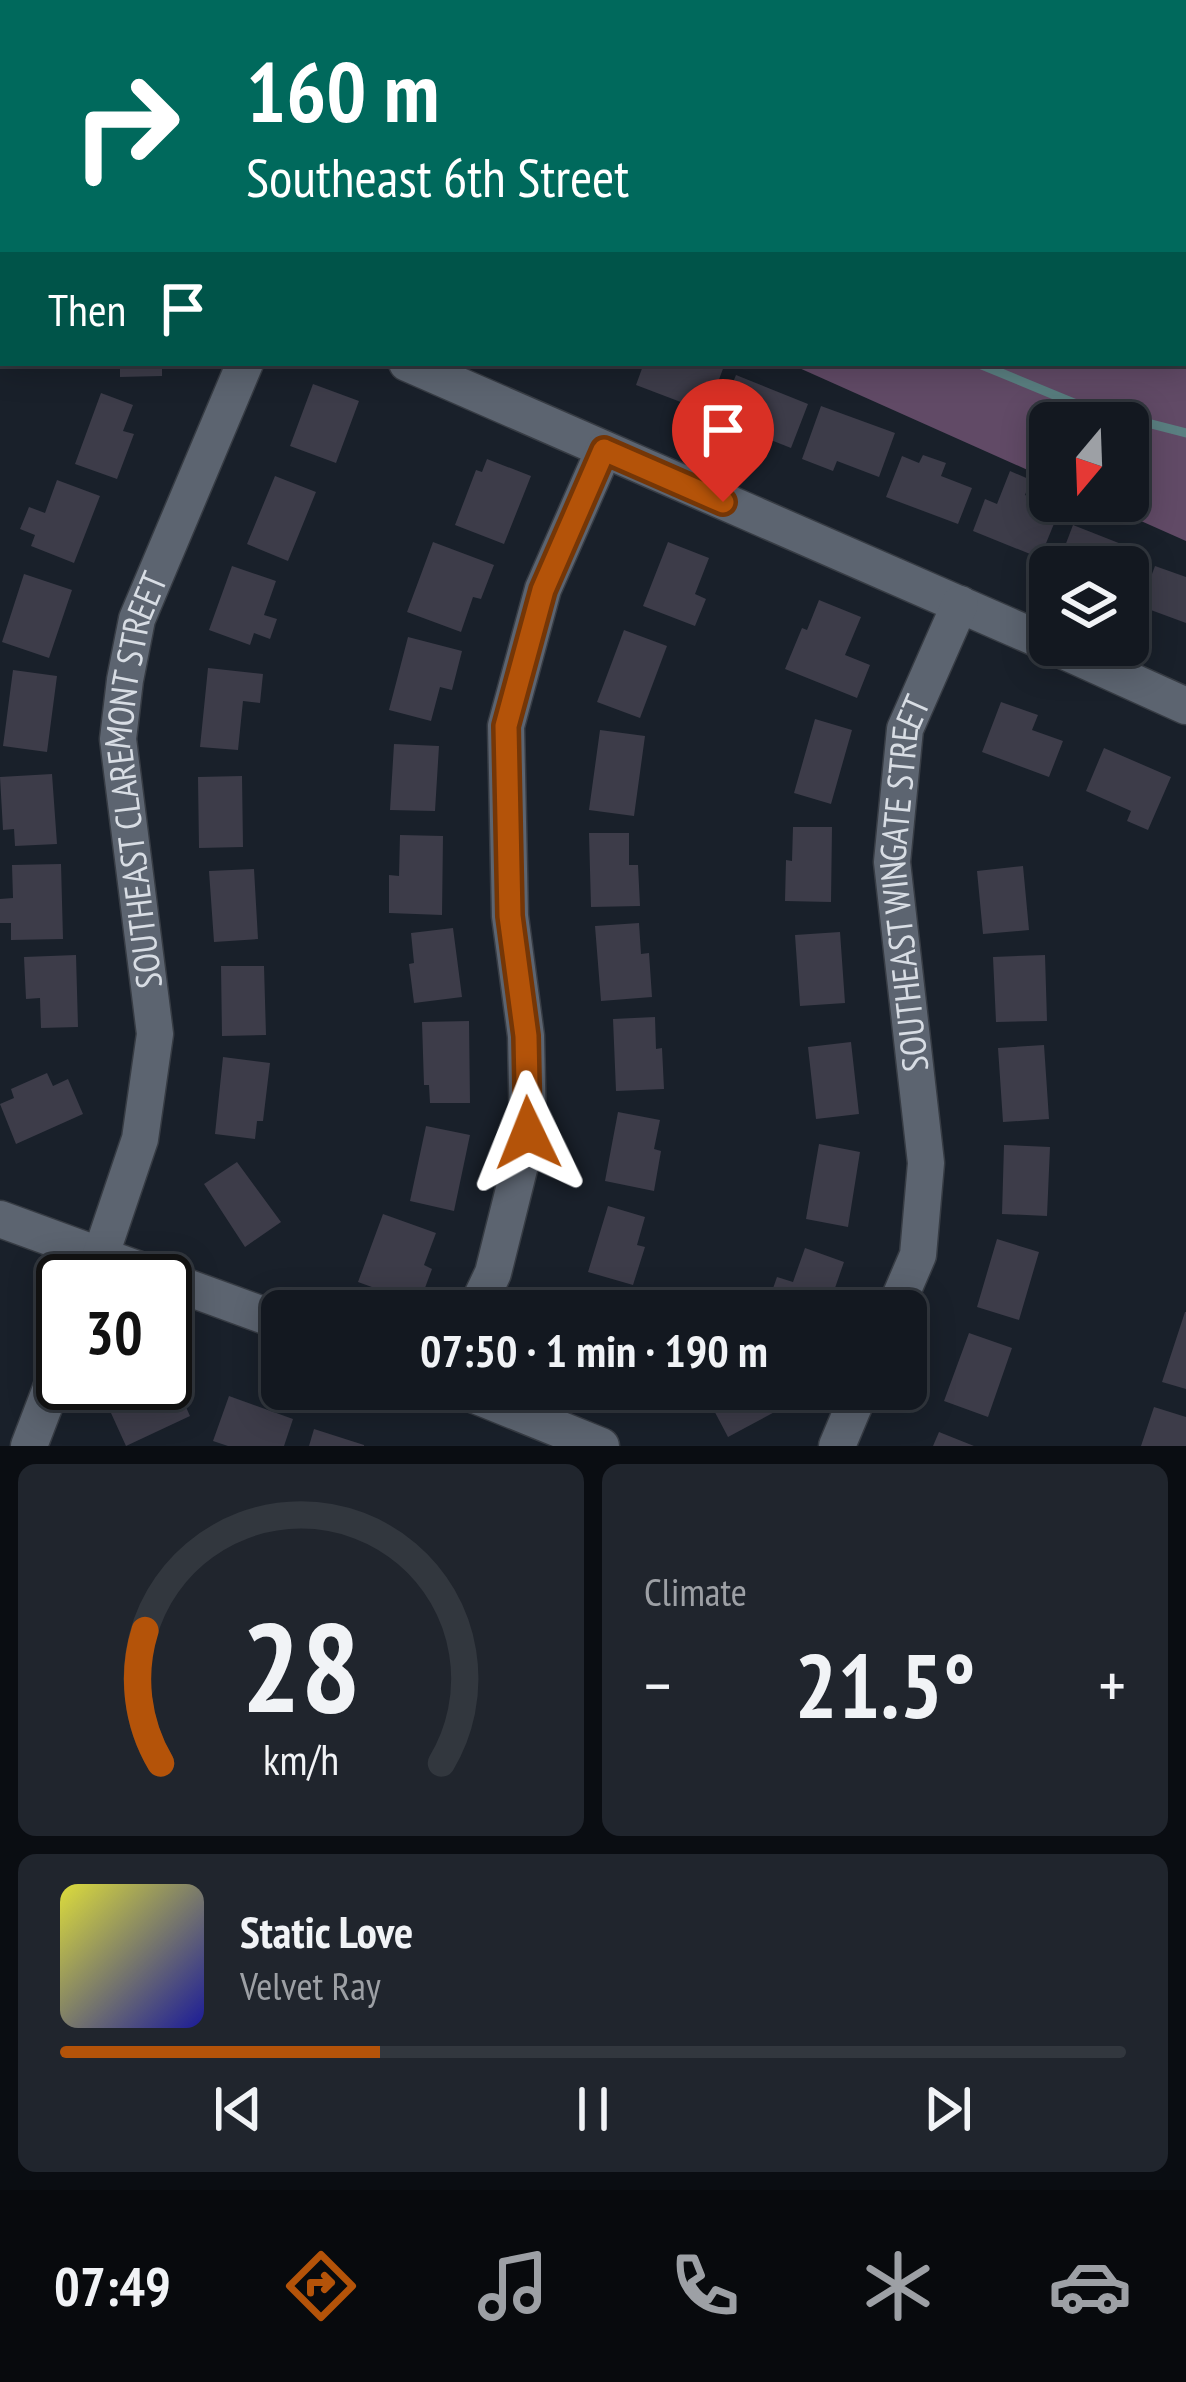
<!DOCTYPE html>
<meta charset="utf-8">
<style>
:root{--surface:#131820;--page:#20252d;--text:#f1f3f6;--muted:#9da0a5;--line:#32373e;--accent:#b45309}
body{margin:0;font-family:"PT Sans Narrow",sans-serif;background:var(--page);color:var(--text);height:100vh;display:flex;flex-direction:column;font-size:45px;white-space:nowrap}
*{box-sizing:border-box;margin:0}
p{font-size:39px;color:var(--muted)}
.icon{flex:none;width:66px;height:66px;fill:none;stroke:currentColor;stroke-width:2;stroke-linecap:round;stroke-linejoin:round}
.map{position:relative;height:1446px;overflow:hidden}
.drawer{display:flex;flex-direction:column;gap:18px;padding:18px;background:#0a0d12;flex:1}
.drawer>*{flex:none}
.top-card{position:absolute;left:0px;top:0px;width:1188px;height:366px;box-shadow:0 6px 30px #0003,0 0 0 3px var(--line);background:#00695c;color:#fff;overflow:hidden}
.needle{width:78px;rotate:199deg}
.controls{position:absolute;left:1029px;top:402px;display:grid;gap:24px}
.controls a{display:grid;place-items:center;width:120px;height:120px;border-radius:18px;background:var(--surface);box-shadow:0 6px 30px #0003,0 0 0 3px var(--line);font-size:60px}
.speed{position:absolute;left:36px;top:1254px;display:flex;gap:24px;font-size:60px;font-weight:700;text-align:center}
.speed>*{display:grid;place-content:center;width:156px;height:156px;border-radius:50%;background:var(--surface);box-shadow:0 6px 30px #0003,0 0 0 3px var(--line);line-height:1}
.speed .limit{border:6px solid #111;border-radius:18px;background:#fff;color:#111}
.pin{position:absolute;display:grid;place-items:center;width:102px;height:102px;color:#fff;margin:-123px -51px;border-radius:50% 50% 50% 0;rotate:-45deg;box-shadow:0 0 12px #0007}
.pin .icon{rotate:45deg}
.me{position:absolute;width:132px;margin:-66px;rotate:358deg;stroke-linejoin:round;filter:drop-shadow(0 0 9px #0008)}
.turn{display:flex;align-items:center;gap:42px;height:252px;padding:0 48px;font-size:54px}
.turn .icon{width:156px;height:156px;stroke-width:2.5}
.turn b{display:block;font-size:84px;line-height:102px}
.then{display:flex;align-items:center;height:114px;padding:0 48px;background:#0003;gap:24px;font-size:45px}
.big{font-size:90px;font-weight:800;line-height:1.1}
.drawer .widget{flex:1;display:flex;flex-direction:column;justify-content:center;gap:18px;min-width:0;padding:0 42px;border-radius:18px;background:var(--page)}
.drawer .dial{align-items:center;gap:0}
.dial svg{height:312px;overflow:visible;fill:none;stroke:var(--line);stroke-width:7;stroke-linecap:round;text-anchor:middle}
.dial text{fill:var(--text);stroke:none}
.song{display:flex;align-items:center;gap:36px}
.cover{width:144px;height:144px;border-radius:18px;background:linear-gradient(135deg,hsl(60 70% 55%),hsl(240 70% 35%))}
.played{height:12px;border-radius:6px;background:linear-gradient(90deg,var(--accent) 30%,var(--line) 30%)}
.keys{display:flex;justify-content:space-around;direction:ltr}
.heat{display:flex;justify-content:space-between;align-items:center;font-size:66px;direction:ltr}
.drawer .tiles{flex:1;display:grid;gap:18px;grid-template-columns:1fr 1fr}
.widget:last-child{grid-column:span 2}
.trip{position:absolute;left:261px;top:1290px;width:666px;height:120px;border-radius:18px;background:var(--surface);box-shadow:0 6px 30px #0003,0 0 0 3px var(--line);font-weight:800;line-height:120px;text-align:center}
.tabs{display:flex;height:192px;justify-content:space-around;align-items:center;background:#080a0d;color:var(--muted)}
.tabs .icon{width:84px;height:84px}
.tabs .active{color:var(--accent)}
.tabs b{font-size:54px;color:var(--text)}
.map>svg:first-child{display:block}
.forest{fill:#614a66}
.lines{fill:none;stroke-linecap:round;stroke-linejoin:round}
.stream{stroke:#5a7f81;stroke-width:9}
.building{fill:#3d3c49}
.minor-casing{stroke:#373c44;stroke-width:39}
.minor{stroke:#5c6470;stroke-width:36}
.route-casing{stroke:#753606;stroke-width:30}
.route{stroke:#b45309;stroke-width:21}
.labels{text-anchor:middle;stroke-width:12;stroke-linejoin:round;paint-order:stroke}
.street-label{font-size:36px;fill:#d8dde4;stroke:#101620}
</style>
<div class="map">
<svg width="1186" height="1446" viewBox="0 0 1186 1446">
<rect width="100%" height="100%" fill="#19202a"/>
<!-- forest -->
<path class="forest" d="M0,0H187L195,3H3V28Z
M788,363L1186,364V541L1096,501H1128V423H1050V480Z"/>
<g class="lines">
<!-- stream -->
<path class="stream" d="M105,0L112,3
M977,363L1081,406L1186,433"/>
</g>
<!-- building -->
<path class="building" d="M120,363H162V376L120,377Z
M644,363H716L724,366L707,412L636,385Z
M736,375L808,404L791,448L718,419Z
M313,384L359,401L336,463L290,446Z
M101,393L133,405L123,431L134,434L117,479L75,464Z
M821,406L895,433L879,477L837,461L833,471L802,459Z
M923,455L946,463L941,476L972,488L958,524L886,497L902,456L919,463Z
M487,459L531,476L504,544L455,525L476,470L482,472Z
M1010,471L1031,480L1025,495L1060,509L1040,558L973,531L985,499L997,504Z
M275,476L316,492L288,561L247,544Z
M57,480L100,496L74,563L31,546L35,535L20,529L29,507L45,513Z
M1073,525L1139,551L1128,579V567H1057Z
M433,542L494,565L481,599L473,597L461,632L407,612Z
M668,542L709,558L695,594L706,599L695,626L643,606Z
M232,566L276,581L264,615L277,619L270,639L254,633L250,645L209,630Z
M1155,566L1186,577V623L1140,606Z
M24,574L72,590L49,658L2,642Z
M819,600L861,617L845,655L870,665L857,698L785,669L802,628L807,630Z
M624,630L667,646L640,718L597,702Z
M408,637L462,651L452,690L440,687L431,721L389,710Z
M208,668L263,674L260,703L243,701L238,750L200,747Z
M13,670L57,676L47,752L3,746Z
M1001,702L1038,715L1032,730L1063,741L1049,777L982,752Z
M815,719L852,730L831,804L794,793Z
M600,730L645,736L634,816L589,810Z
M394,744L439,746L435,811L390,810Z
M1104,748L1171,777L1148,830L1127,821L1131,811L1086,791Z
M52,774L57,844L15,846L14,829L3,830L0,777Z
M242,776L243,847L199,848L198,777Z
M793,827H832L831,902L785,901L786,860L792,861Z
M589,833H629V865H638L640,906L591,907Z
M400,835L443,836L442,915L389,913V875L399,876Z
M61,864L63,939L11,940V923H0V899L13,898L12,865Z
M1023,866L1029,930L983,934L977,871Z
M254,869L258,939L214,942L209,871Z
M639,923L641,954L649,953L652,997L601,1001L595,926Z
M453,928L462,997L414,1003L409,964L414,963L411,933Z
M840,932L845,1003L800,1006L795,935Z
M76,955L78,1027L41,1028L40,998L26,999L24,957Z
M1045,955L1047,1021L996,1022L993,957Z
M221,966H264L266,1035L222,1036Z
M655,1017L656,1049L662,1048L664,1089L616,1091L613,1019Z
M469,1021L470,1103H430L429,1085H424L422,1022Z
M851,1042L859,1114L816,1119L808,1047Z
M1044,1045L1049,1119L1003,1122L998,1048Z
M223,1057L270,1063L263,1121H257L255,1139L215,1134Z
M47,1073L53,1086L68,1079L83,1114L16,1144L0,1104L14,1098L11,1089Z
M618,1112L660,1120L654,1149L661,1151L654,1191L605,1181Z
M426,1126L470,1135L454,1211L410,1201Z
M819,1144L860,1152L848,1227L806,1219Z
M1004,1145L1050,1147L1047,1216L1002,1214Z
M237,1162L281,1222L245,1247L204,1184Z
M608,1206L645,1217L637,1245L645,1247L633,1285L588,1272Z
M383,1214L436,1233L424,1265L432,1269L419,1304L358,1282Z
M997,1239L1039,1252L1019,1320L977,1307Z
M805,1248L844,1262L827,1311H765L777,1277L793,1282Z
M1185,1312H1186V1389L1162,1382Z
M969,1333L1012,1348L988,1417L944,1401Z
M171,1374L190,1416L126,1446L106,1402L150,1383H165V1377Z
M731,1389H788L795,1401L728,1437L709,1401Z
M229,1396L293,1419L284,1446H228L213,1441Z
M1154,1407L1186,1417V1446H1141Z
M314,1429L364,1445V1446H309Z
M939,1432L974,1446H933Z"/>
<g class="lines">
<!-- minor casing -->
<g class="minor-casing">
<g id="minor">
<path d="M829,0L836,3"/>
<path d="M1087,3L1089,0"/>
<path d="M1185,161L1186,162"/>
<path d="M0,204L3,205"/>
<path d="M407,363L1050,644"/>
<path d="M1051,645L1186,706"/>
<path d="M0,1219L282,1322"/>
<path id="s1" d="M92,1281L140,1139L155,1034L118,739L125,680L137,619L245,363"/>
<path d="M475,1311L493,1273L528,1133L526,1036L510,916L506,726L543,589L604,450"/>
<path id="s2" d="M894,1311L918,1255L926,1163L892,862L905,729L960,604"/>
<path d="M460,1389L601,1446"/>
<path d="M29,1446L63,1357"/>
<path d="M837,1446L861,1389"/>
</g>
</g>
<!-- minor -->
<use href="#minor" class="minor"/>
</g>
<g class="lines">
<!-- route casing -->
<g class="route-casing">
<path id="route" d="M528,1133L526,1036L510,916L506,726L543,590L604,450L723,502"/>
</g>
<!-- route -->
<use href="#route" class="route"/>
</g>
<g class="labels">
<!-- street labels -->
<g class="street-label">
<text dy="13" stroke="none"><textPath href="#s1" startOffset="513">SOUTHEAST CLAREMONT STREET</textPath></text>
<text dy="13" stroke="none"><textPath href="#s2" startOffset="435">SOUTHEAST WINGATE STREET</textPath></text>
</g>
</g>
</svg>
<div class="controls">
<a><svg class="needle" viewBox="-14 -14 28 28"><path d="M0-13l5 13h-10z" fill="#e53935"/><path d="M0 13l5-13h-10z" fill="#9da0a5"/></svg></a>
<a><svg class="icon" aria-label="layers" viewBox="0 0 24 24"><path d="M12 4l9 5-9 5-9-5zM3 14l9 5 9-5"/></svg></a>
</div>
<div class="speed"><div class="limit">30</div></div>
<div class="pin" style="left:723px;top:502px;background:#d93025"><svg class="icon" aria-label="arrive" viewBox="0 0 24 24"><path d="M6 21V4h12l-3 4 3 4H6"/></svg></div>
<svg class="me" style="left:528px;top:1133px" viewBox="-20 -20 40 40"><path d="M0-17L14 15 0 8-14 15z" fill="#b45309" stroke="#fff" stroke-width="4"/></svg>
<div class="trip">07:50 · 1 min · 190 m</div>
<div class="top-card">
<div class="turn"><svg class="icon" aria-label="right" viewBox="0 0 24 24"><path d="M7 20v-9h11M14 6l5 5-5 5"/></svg><div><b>160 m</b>Southeast 6th Street</div></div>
<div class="then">Then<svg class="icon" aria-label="arrive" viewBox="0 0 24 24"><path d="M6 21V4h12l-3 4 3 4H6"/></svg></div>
</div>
</div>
<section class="drawer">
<div class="tiles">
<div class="widget dial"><svg viewBox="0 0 100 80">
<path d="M14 69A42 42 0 1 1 86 69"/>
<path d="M14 69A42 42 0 0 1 10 35" stroke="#b45309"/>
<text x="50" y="56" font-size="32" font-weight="700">28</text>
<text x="50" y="72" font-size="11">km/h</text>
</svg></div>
<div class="widget"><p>Climate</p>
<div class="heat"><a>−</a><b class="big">21.5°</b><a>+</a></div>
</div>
<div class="widget">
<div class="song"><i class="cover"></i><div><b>Static Love</b><p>Velvet Ray</p></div></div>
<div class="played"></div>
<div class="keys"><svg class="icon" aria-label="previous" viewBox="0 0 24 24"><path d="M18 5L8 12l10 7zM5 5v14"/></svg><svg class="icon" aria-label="pause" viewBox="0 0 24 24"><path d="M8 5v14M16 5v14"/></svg><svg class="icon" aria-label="next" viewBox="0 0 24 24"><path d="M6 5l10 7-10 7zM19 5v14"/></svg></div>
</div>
</div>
</section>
<nav class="tabs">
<b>07:49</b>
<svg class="icon active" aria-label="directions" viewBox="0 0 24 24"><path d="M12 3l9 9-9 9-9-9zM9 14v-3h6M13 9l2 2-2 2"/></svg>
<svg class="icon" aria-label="music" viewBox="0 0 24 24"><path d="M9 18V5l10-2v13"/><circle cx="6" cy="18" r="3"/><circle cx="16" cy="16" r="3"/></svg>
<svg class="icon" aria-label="phone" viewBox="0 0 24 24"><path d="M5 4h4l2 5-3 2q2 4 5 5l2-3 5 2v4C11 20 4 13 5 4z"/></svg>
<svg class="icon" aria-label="climate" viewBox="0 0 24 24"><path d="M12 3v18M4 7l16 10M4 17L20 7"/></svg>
<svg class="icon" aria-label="car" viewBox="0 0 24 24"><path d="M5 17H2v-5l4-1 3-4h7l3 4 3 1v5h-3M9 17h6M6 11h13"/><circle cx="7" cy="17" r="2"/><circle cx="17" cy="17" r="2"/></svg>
</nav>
